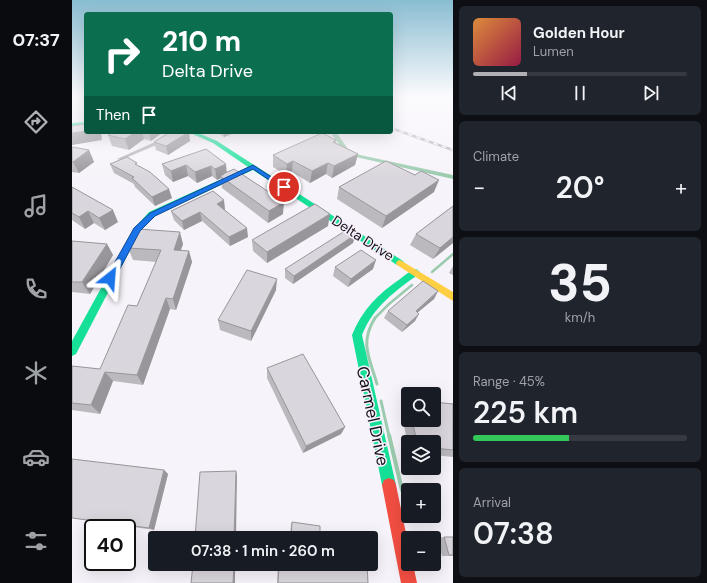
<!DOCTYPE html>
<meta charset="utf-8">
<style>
:root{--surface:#171b24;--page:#20242c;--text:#f1f3f6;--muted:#9ea1a6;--line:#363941;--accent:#b1b1b5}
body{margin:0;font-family:"DM Sans",sans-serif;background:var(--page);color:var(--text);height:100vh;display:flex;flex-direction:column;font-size:15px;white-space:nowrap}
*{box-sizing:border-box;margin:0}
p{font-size:13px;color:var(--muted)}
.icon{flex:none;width:22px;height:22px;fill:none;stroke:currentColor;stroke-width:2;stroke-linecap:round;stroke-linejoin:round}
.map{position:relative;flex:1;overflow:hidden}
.side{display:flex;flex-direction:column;gap:6px;padding:6px;background:#0d0f14;width:254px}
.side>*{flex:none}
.guide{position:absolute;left:12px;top:12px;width:309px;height:122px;border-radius:4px;box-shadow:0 4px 16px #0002;background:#0b6e4f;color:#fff;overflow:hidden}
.controls{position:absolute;left:329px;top:387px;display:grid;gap:8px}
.controls a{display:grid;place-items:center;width:40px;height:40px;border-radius:4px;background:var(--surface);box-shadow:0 4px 16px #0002;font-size:20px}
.speed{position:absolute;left:12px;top:519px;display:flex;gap:8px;font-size:20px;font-weight:700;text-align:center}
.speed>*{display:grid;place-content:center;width:52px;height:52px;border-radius:50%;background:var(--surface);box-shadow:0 4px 16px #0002;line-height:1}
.speed .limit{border:2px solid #111;border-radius:6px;background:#fff;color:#111}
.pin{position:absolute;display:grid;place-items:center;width:34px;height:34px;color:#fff;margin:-17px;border:2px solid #fff;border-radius:50%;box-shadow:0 1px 4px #0007}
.me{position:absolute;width:44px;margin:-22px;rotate:28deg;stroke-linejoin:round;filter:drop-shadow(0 0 3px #0008)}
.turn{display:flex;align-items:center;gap:14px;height:84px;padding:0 12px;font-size:18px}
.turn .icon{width:52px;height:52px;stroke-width:2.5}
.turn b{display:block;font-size:28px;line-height:34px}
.then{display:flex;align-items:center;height:38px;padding:0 12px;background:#0003;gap:8px;font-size:15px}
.big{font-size:30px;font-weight:600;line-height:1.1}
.side .tile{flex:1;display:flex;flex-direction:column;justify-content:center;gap:6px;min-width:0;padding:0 14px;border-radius:6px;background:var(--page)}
.side .dial{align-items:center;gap:0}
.dial b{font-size:52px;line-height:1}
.song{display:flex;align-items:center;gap:12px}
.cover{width:48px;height:48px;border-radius:6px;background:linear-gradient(135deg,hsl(30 70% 55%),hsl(340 70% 35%))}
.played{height:4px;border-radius:2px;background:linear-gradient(90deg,var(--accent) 25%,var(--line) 25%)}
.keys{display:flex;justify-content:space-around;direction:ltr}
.heat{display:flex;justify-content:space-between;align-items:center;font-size:22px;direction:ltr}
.charge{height:6px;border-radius:3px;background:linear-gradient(90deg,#34c759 45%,var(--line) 0)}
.trip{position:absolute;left:76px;top:531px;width:230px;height:40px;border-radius:4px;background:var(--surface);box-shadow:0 4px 16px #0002;font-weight:600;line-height:40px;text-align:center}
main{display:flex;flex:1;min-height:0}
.menu{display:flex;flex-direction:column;width:72px;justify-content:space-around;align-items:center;background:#090b0e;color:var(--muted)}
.menu .icon{width:28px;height:28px}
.menu .on{color:var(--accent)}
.menu b{font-size:18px;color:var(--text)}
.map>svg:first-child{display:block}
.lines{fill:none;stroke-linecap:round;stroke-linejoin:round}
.stream-far2{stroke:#9bcbae;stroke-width:2.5}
.stream-far1{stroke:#9bcbae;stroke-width:3}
.stream{stroke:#9bcbae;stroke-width:4}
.canal{fill:#9bcbae;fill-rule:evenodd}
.street{fill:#bab2be;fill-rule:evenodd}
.fast{fill:#16e098;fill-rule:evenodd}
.slow{fill:#ffcf43;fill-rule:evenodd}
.jam{fill:#f24e42;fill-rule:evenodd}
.rail-casing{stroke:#b4aeb8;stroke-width:2.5}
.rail{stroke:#f8f0fd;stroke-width:1.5;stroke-dasharray:4.5;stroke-linecap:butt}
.wall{fill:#bbb8be}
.shaded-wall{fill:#99969b}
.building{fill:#dad6dd;stroke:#99969b}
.route{fill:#1a73e8;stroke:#114b97}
.labels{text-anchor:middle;stroke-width:3;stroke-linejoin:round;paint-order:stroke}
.street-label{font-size:14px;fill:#141117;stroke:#f8f0fd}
.near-street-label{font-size:17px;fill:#141117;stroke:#f8f0fd}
</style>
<main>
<nav class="menu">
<b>07:37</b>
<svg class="icon on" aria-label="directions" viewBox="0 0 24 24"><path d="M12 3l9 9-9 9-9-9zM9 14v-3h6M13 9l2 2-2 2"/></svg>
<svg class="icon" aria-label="music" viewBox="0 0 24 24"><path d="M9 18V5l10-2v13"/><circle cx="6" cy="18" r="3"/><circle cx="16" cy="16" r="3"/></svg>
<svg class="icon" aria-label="phone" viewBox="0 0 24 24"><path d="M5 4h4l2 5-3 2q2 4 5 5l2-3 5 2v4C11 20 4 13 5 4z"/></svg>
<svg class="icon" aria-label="climate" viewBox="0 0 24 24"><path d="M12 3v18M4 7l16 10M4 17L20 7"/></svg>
<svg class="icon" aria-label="car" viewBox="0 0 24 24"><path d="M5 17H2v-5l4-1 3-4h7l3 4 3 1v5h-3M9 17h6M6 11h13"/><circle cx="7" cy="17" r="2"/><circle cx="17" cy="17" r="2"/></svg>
<svg class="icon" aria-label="filters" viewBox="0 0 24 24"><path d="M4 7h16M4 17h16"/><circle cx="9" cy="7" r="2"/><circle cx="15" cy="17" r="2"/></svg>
</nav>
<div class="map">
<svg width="381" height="583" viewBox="0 0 381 583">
<rect width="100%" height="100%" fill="#f7f3fa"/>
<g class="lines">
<!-- stream-far2 -->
<path class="stream-far2" d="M360,272L381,254
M302,319L317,304L340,285"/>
<!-- stream-far1 -->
<path class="stream-far1" d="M303,318C287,343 298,359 305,384
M309,401L317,436"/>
<!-- stream -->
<path class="stream" d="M317,435L330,490"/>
<!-- canal -->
<path class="canal" d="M258,132H264L276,149L288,155L381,175V179L284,157L272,151Z"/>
<!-- street -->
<path class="street" d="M97,132H102L89,143L49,160L45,159L85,141Z"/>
<!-- fast -->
<path class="fast" d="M14,122V126L0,127V123Z
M116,132H124L145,141L331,261L332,263L331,265H325L181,170L83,216L68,231L4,354L0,356V341L61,230L77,212L176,167L141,143Z
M344,269L348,272L347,274C323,291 301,307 290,335L324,485L322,490L317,492L312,490L310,485L280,335C290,310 306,294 328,279C333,275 338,271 344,269Z"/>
<!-- slow -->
<path class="slow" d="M328,260L381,292V301L325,265L324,263L325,261Z"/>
<!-- jam -->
<path class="jam" d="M317,478L322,480L324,485L336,543V564H341L345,583H329L310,485L312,480Z"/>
<!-- rail casing -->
<g class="rail-casing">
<path id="rail" d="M319,128L381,150"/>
</g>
<!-- rail -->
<use href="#rail" class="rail"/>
</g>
<!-- wall -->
<path class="wall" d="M40,132H90V133L79,141L72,139L57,150L40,146L36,135Z
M145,132H164L152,137Z
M264,140V143L286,154L283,165L260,178L254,174L238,183L220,172L214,175L201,167V155Z
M118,141L96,155L84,150L82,142Z
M0,147L17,150L22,162L7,173L0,172Z
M134,149L155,172L211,214L196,223L150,188L149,178L145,180L140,176L125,183L116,176L101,182L93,175L90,164Z
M38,164L66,166L100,198L83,206L63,187L62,184L42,173Z
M343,175L362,192L310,228L265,199L267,187Z
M0,187L46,222L33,230L22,223L13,229L0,220Z
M381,206V243L361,259L338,245L344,234Z
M153,209V210L176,237L158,246L130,221L112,230L102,220L99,211Z
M256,226L195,263L181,251L180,240Z
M0,241L35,244L41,255L18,294L0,292Z
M281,243L221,284L213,278V269Z
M111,244L109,250L117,251L120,262L104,310L98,309L71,385L41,381L28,414L0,410V366L28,369L65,306L84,262L61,260L56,248Z
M381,266V275L377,273Z
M263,267L301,269L276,287L261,276Z
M204,290L179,341L148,330L146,320Z
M366,291L362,299L346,312L343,321L330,332L312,318L316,311Z
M195,368L273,427L269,434L231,453L195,378Z
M336,401V420H362L381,404V457L362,455V442H336V447L329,409Z
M0,459L92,470L96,474L82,530L0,518Z
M220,522L248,538H218L219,524Z
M372,537L381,556H370L365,538Z
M206,564H295L296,583H205Z"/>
<!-- shaded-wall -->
<path class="shaded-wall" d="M14,131V132H29L30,140L0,145V133Z
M63,132H70L72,139L57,150L53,139Z
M77,132H90V133L79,141Z
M117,132L118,141L96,155L94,146Z
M152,132H164L152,137Z
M17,150L22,162L7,173L1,162Z
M286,154L283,165L260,178L262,166Z
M221,161L220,172L214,175L215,164Z
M256,163L254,174L238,183L240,171Z
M154,164L155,175L151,174V177L148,176L149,178L145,180L143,169Z
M114,165L116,176L101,182L99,171Z
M139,166L140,176L125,183L123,172Z
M367,180L362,192L310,228L314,216Z
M97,189L100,198L83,206L80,197Z
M152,200L153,209L147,213L145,204Z
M212,202L211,214L196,223L197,211Z
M41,210L46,222L33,230L27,218Z
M16,211L22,223L13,229L7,217Z
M128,212L130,221L112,230L110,221Z
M258,214L256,226L195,263V252Z
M175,228L176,237L158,246L157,237Z
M108,232L111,244L105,261L102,250Z
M284,234L281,243L221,284L222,276Z
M381,237V243L361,259L368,248Z
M35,244L41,255L18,294L10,282Z
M117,251L120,262L104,310L101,299Z
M304,260L301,269L276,287L279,279Z
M205,279L204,290L179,341V331Z
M366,291L362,299L339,318L344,311Z
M94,298L98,309L71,385L65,375Z
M347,314L343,321L330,332L335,325Z
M33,372L41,381L28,414L19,405Z
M273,427L269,434L231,453L234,446Z
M92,470L96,474L82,530L77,528Z
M164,471L165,475L164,538H162Z
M162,564H163V583H161Z"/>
<!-- building -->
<path class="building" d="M14,124V131L0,133V126Z
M40,132H63L53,139L36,135Z
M98,132H117L94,146L82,142Z
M250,133L264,140L261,142L286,154L262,166L256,163L240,171L221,161L215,164L201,155Z
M0,147L17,150L1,162H0Z
M134,149L154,164L143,169L139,166L123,172L114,165L99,171L90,164Z
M55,157L65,163L63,164L78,172L97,189L80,197L60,178L62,177L38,164Z
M314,161L343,175L349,171L367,180L314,216L267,187Z
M162,169L212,202L197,211L148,176L152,174H151Z
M0,187L41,210L27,218L16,211L7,217L0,213Z
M141,191L152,200L145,204L175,228L157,237L128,212L110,221L99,211Z
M243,204L258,214L195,252L180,240Z
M381,206V237L368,248L344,234Z
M66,229L108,232L102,250L117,251L101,299L94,298L65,375L33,372L19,405L0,403V366L28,369L56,305L65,306L89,250L56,248Z
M276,229L284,234L222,276L213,269Z
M0,241L35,244L10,282H0Z
M289,250L304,260L279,279L263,267Z
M175,270L205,279L179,331L146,320Z
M351,281L366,291L344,311L347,314L335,325L316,311Z
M231,354L273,427L234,446L195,368Z
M362,402L381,404V450L362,448V442H345L340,420H362Z
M0,459L92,470L77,528L0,518Z
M164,471L162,538H123L128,472Z
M220,522L248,526V538H219Z
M372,537H381V555H377Z
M121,564H162L161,583H119Z
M207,564H295L296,583H206Z"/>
<!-- sky -->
<linearGradient id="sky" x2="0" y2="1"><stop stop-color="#89bdd1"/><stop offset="0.54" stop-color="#fbfafd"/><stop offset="1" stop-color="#fbfafd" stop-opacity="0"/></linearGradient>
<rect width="381" height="177" fill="url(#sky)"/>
<!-- route -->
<path class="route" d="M181,165L215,187L209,188L181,169L83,216L68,231L42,280H35L34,278L62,228L78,213Z"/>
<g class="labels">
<!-- street labels -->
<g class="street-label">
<text transform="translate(291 238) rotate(33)" y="5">Delta Drive</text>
</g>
<!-- near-street labels -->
<g class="near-street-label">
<text transform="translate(301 416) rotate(78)" y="6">Carmel Drive</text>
</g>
</g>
</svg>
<div class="controls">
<a><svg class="icon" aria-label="search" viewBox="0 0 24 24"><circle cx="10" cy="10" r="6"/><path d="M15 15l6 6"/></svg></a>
<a><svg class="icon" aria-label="layers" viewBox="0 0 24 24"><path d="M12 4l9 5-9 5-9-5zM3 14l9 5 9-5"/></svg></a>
<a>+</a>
<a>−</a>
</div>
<div class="speed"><div class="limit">40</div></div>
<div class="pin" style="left:212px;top:187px;background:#d93025"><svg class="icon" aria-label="arrive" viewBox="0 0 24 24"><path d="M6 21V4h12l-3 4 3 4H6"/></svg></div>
<svg class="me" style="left:38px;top:278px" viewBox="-20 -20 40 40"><path d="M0-17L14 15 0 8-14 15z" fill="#1a73e8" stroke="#fff" stroke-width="4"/></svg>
<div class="trip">07:38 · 1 min · 260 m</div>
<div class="guide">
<div class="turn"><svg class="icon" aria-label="right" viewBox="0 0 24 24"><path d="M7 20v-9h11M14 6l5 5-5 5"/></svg><div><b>210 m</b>Delta Drive</div></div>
<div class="then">Then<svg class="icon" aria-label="arrive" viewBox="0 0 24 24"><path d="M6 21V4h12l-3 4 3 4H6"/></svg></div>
</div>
</div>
<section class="side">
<div class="tile">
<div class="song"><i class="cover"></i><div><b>Golden Hour</b><p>Lumen</p></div></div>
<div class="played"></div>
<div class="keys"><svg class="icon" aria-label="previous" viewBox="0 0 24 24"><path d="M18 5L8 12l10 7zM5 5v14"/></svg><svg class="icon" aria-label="pause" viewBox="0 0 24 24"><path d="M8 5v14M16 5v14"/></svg><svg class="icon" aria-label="next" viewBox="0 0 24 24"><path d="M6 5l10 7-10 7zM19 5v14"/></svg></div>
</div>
<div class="tile"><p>Climate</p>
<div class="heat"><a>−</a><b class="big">20°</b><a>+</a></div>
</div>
<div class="tile dial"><b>35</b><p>km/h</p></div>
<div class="tile"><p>Range · 45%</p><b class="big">225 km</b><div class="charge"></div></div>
<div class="tile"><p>Arrival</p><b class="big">07:38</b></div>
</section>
</main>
